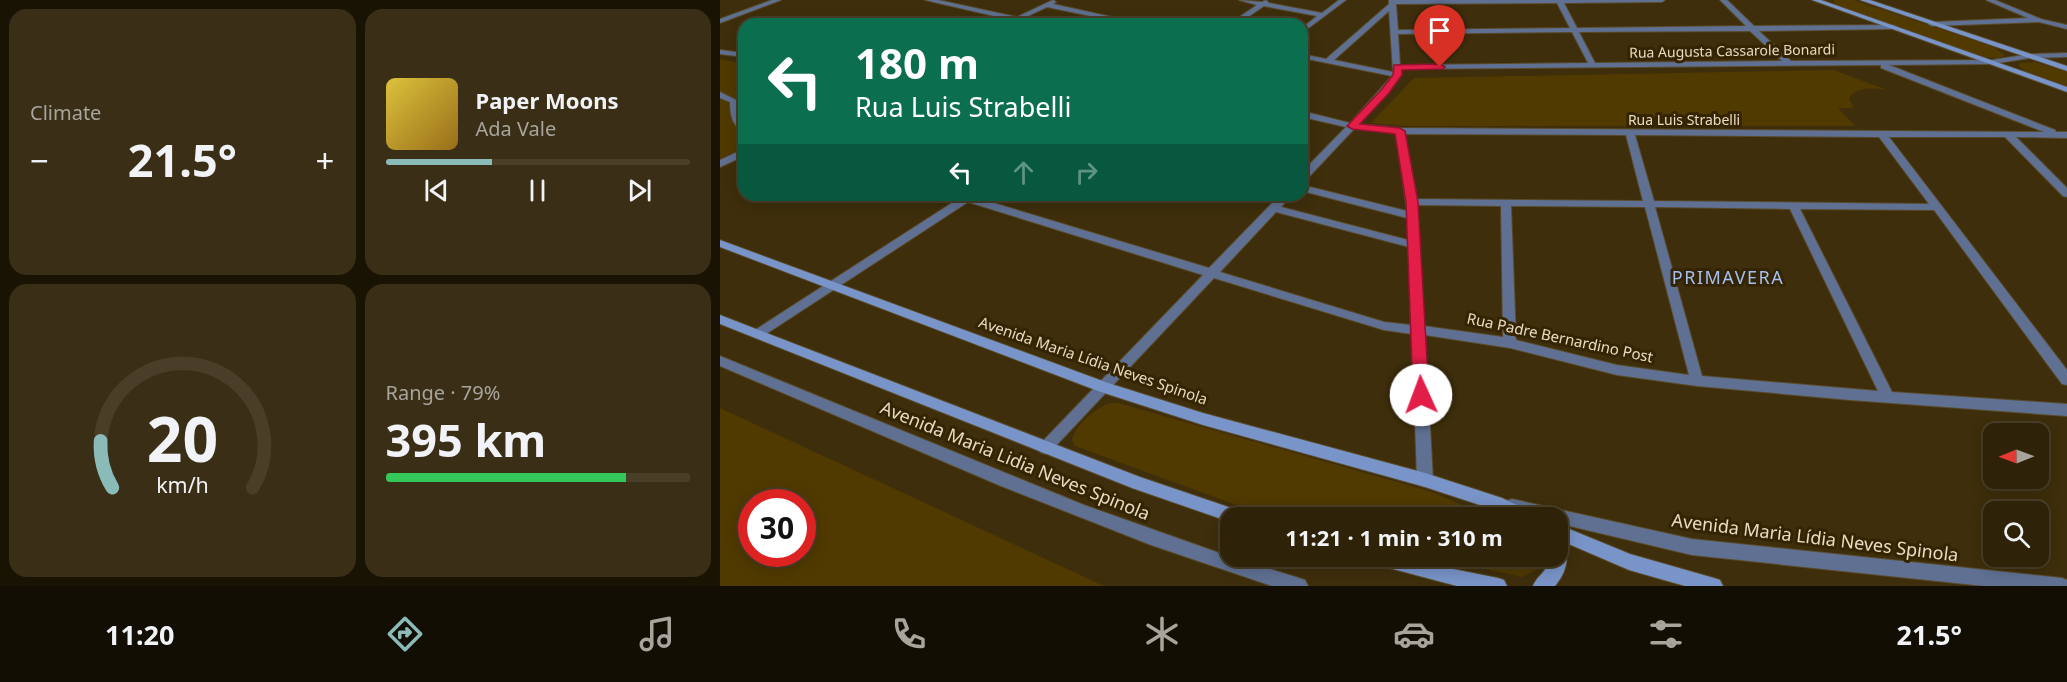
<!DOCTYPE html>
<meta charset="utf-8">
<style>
:root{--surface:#2e2208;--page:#3a2f16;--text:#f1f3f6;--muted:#a7a49c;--line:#493f29;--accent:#8bbbb9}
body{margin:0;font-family:"Noto Sans",sans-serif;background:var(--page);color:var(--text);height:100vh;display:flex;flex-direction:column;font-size:22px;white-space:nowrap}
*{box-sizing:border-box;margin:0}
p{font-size:20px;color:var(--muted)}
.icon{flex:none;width:33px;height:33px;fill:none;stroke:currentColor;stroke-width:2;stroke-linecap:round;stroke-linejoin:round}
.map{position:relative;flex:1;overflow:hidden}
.panel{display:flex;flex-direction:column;gap:9px;padding:9px;background:#191304;width:720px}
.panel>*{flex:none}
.banner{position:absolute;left:18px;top:18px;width:570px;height:183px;border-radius:18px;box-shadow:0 3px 15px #0003,0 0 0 2px var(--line);background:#0b6e4f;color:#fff;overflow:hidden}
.needle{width:39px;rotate:269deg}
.fabs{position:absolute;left:1263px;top:423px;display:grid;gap:12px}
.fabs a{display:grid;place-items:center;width:66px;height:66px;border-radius:12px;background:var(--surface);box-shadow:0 3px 15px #0003,0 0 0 2px var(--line);font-size:30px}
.speed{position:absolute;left:18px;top:489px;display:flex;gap:12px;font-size:30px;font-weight:700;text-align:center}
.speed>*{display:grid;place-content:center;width:78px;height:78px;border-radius:50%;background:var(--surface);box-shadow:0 3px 15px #0003,0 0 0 2px var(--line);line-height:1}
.speed .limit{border:9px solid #d22;background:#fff;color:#111}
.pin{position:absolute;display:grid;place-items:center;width:51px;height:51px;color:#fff;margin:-62px -26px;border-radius:50% 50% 50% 0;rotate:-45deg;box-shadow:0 0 6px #0007}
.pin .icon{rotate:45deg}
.me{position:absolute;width:66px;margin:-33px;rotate:358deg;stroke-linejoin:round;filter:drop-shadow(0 0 4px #0008)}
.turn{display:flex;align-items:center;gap:21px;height:126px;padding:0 18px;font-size:27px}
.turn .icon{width:78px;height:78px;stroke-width:2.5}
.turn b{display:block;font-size:42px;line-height:51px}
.lanes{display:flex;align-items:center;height:57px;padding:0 18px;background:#0003;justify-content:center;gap:30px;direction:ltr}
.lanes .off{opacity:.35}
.big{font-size:45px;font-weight:700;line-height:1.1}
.panel .tile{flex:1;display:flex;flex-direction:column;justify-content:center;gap:9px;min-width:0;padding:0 21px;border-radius:18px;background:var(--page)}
.panel .dial{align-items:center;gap:0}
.dial svg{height:156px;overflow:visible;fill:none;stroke:var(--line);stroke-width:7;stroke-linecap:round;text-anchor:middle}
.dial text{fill:var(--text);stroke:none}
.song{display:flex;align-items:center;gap:18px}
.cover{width:72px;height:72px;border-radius:9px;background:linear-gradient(135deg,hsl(50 70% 55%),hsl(40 70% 35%))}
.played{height:6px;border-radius:3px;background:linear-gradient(90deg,var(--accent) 35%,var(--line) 35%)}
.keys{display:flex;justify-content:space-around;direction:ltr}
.heat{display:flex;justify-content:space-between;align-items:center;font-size:33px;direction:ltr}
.charge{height:9px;border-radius:4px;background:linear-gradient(90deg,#34c759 79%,var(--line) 0)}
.panel .tiles{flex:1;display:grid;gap:9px;grid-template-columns:repeat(2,1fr)}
.trip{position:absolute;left:500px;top:507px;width:348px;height:60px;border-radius:18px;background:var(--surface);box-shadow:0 3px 15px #0003,0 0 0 2px var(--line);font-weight:700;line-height:60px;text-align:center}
.tab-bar{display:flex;height:96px;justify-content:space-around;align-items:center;background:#120e03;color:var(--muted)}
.tab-bar .icon{width:42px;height:42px}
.tab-bar .selected{color:var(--accent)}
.tab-bar b{font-size:27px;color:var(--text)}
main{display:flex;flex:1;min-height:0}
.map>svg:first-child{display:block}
.green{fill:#513a00;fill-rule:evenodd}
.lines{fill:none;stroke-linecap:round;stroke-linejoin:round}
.street-casing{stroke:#594a29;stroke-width:2}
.secondary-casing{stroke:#594a29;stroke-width:2}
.street{fill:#5f7092;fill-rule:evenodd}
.secondary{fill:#7994c8;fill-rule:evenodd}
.route{fill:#e11d48;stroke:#92132f;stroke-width:1.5}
.labels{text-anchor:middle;stroke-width:6;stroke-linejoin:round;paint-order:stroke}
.far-street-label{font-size:14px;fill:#e7dbc4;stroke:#342401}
.street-label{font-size:15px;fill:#e7dbc4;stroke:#342401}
.quarter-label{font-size:18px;letter-spacing:1.5px;fill:#a4bff4;stroke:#342401}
.near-street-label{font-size:18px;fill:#e7dbc4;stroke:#342401}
</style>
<main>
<section class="panel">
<div class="tiles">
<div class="tile"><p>Climate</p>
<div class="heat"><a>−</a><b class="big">21.5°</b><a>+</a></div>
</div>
<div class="tile">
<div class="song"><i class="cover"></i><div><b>Paper Moons</b><p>Ada Vale</p></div></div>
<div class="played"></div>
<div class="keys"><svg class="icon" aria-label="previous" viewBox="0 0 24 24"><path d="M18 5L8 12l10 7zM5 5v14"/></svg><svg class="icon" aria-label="pause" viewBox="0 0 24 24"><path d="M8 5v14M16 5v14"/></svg><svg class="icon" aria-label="next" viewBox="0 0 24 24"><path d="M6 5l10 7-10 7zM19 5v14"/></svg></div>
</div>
<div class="tile dial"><svg viewBox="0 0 100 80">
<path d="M14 69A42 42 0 1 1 86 69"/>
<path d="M14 69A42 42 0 0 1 8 45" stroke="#8bbbb9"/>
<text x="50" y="56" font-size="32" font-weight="700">20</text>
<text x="50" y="72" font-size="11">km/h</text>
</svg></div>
<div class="tile"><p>Range · 79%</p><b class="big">395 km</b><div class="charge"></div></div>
</div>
</section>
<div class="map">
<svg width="1347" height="586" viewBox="0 0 1347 586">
<rect width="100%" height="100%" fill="#3e2e0b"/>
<!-- green -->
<path class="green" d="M1114,0H1133L1274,47L1285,55L1278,58L1263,57L1118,6L1113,3Z
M0,59L24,64V147L0,159Z
M1314,62L1347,72V86L1306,72L1298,65L1301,63Z
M1114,70L1167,90C1154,88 1135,86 1129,99L1134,108H1118L1135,126H686L651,123L694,78Z
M391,403H398L712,492L770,517H559L508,502L355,446L352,440C356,424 376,407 391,403Z
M0,408L384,586H0ZM32,502H82V554H32Z
M712,557L822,556V557L818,569L802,577Z"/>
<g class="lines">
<!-- street casing -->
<g class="street-casing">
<path id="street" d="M52,0H61L0,23V19Z
M205,0H218L297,17L333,0L336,2L333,4L424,24H409L327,7L291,24L288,22L291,20Z
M519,0L542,2L546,0L549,3L602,13L619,0H626L582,33V28L597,16L544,6L518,24H509L537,5Z
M669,0H945L942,2L844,3L857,28L1026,26L1000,0H1007L1034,26L1173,25L1177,27L1173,29L1039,31L1071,61L1272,60L1310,54L1347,53V57L1310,58L1272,64L1169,65L1335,130L1336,132H1347V138L1296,137L1347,188V197L1343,196L1285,137H1169L1347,370V385L1342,384L1214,210L1080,209L1172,392L1347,404V416L1130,400L977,386L897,375L790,348L705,335L713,480L710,485L705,487L700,485L697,480L692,334L664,330L494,278L330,452L325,454L320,452L318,448L320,444L483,275L248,202L43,336H35L33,333L35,330L238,199L232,195H253L254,197L489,268L560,195H571L561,207L688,240L687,218L582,191V185L687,211L676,133L634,129L586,180L582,181V172L626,127L582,117V111L630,123L672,76L582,58V54L606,59L669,4ZM837,3L850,28L678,30L676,4ZM669,11L673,72L614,60ZM1030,31L1062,61L875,63L859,32ZM852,32L868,63L680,65L678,34ZM1161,65V68L1324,132L680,128L638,124L668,93L681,75V69ZM685,134L906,135L923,201L697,199ZM915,135L1159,137L1209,204L934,201ZM697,205L781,206L783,337L704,326ZM791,206L925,207L969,375L897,365L796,340ZM935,207L1070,209L1158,391L982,376ZM556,212L689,247L691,325L664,322L500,272Z
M1266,0H1275L1321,19L1347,25V29L1319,22L1212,26L1208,24L1212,22L1308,18Z
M0,50L24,53V57L0,54Z
M0,92L18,101L19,118L24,123V132C12,126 10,115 10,102L0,98Z
M24,149V156L0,167V160Z
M0,356L364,505L505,555L579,578L585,580L588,586H552L431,545L281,486L0,366Z
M792,499L972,539L1342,578L1347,580V586H1264L972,555L837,523V518C819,518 803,517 786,511L784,506L786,501Z"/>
</g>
<!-- secondary casing -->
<g class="secondary-casing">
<path id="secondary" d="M1092,0H1101L1347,87V92Z
M1140,0H1150L1347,66V71Z
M0,240L388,383L483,413L705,473L782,498L813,513L815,518H790L772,509L705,487L483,425L378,391L0,247Z
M0,315L420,477L526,513L528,518H510V522L412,488L0,324Z
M837,524L910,554L994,578L1000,580L1003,586H965L909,570L844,542C850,558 846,573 835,586H813C818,574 829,571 830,556H837Z
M646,556H685L723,567L778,578L784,580L787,586H737L654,564L648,562Z"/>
</g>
<!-- street -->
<use href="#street" class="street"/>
<!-- secondary -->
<use href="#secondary" class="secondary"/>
</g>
<!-- route -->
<path class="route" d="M720,64L725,67L723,69L682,70V75L669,93L640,124L680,128L685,131L698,202L709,395L706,399H695L693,395L686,202L675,134L632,129L627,126L662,89L673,75L674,65Z"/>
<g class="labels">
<!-- far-street labels -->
<g class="far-street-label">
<text transform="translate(1012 51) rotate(-1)" y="5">Rua Augusta Cassarole Bonardi</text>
<text x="964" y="125">Rua Luis Strabelli</text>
</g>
<!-- street labels -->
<g class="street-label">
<text transform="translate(840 338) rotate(12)" y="5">Rua Padre Bernardino Post</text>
<text transform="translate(373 361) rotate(19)" y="5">Avenida Maria Lídia Neves Spinola</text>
</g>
<!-- quarter labels -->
<g class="quarter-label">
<text x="1008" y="284">PRIMAVERA</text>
</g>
<!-- near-street labels -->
<g class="near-street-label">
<text transform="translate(295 461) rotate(22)" y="6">Avenida Maria Lidia Neves Spinola</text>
<text transform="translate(1095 538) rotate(7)" y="6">Avenida Maria Lídia Neves Spinola</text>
</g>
</g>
</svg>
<div class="fabs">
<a><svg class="needle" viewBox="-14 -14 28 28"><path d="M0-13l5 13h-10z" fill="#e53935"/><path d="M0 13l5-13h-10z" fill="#a7a49c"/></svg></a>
<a><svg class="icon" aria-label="search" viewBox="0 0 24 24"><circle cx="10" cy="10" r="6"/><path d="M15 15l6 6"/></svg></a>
</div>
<div class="speed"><div class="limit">30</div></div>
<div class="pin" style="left:720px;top:67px;background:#d93025"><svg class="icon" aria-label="arrive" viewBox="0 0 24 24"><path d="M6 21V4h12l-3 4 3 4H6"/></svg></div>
<svg class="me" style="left:701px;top:395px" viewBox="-20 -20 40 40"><circle r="19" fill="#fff"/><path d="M0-13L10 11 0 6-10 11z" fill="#e11d48"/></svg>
<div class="trip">11:21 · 1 min · 310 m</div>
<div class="banner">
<div class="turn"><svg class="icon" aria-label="left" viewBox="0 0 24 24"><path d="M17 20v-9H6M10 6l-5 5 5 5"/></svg><div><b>180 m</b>Rua Luis Strabelli</div></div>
<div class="lanes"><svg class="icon" aria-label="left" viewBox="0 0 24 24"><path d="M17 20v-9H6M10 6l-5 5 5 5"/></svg><svg class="icon off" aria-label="ahead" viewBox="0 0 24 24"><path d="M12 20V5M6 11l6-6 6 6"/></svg><svg class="icon off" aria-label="right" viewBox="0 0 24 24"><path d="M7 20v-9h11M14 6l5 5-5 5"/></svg></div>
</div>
</div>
</main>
<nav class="tab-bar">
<b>11:20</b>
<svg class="icon selected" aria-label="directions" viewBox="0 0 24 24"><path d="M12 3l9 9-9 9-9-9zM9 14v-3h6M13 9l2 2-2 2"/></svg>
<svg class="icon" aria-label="music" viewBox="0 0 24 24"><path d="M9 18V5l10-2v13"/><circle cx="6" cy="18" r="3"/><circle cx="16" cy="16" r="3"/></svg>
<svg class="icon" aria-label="phone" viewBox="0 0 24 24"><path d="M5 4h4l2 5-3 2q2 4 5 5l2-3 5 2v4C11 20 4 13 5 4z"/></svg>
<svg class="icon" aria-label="climate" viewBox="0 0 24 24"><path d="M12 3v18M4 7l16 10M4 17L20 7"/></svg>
<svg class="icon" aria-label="car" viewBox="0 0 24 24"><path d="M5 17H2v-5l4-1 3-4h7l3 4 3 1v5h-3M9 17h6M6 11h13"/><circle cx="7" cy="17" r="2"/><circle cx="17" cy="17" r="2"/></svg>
<svg class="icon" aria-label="filters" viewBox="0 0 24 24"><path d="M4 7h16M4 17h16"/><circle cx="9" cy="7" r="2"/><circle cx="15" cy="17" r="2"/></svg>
<b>21.5°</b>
</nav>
